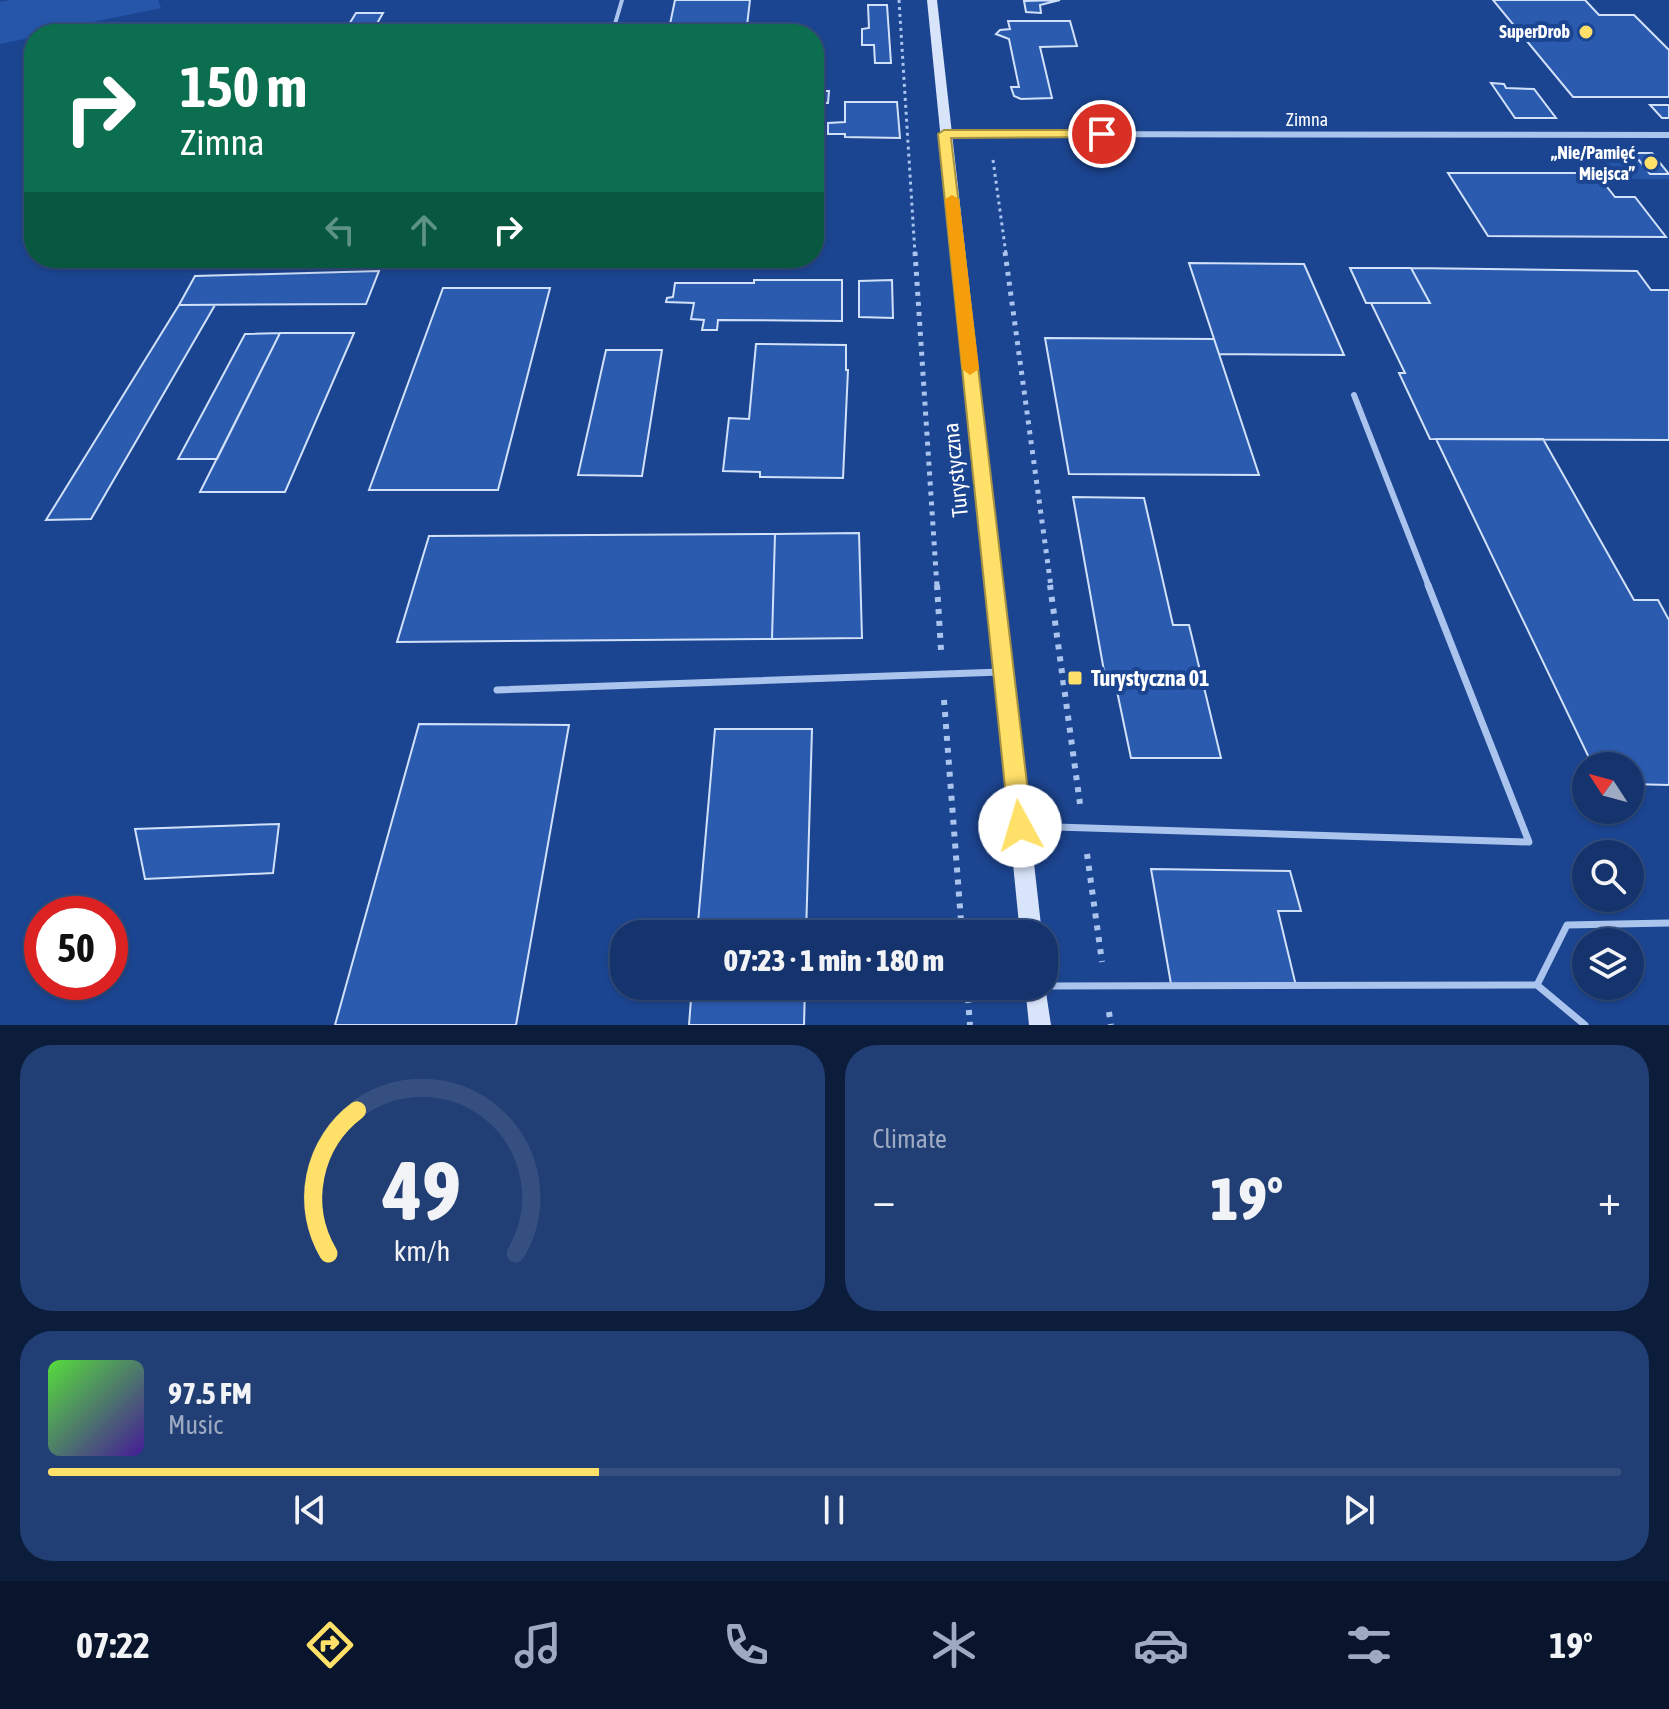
<!DOCTYPE html>
<meta charset="utf-8">
<style>
:root{--surface:#15346d;--page:#223f75;--text:#f1f3f6;--muted:#9daac2;--line:#344f80;--accent:#ffe069}
body{margin:0;font-family:"Asap Condensed",sans-serif;background:var(--page);color:var(--text);height:100vh;display:flex;flex-direction:column;font-size:30px;white-space:nowrap}
*{box-sizing:border-box;margin:0}
p{font-size:26px;color:var(--muted)}
.icon{flex:none;width:44px;height:44px;fill:none;stroke:currentColor;stroke-width:2;stroke-linecap:round;stroke-linejoin:round}
.map{position:relative;height:1025px;overflow:hidden}
.details{display:flex;flex-direction:column;gap:20px;padding:20px;background:#0c1d3c;flex:1}
.details>*{flex:none}
.guide{position:absolute;left:24px;top:24px;width:800px;height:244px;border-radius:32px;box-shadow:0 2px 6px #0004,0 0 0 2px var(--line);background:#0b6e4f;color:#fff;overflow:hidden}
.needle{width:52px;rotate:306deg}
.fabs{position:absolute;left:1572px;top:752px;display:grid;gap:16px}
.fabs a{display:grid;place-items:center;width:72px;height:72px;border-radius:50%;background:var(--surface);box-shadow:0 2px 6px #0004,0 0 0 2px var(--line);font-size:40px}
.speed{position:absolute;left:24px;top:896px;display:flex;gap:16px;font-size:40px;font-weight:700;text-align:center}
.speed>*{display:grid;place-content:center;width:104px;height:104px;border-radius:50%;background:var(--surface);box-shadow:0 2px 6px #0004,0 0 0 2px var(--line);line-height:1}
.speed .limit{border:12px solid #d22;background:#fff;color:#111}
.pin{position:absolute;display:grid;place-items:center;width:68px;height:68px;color:#fff;margin:-34px;border:4px solid #fff;border-radius:50%;box-shadow:0 2px 8px #0007}
.me{position:absolute;width:88px;margin:-44px;rotate:354deg;stroke-linejoin:round;filter:drop-shadow(0 0 6px #0008)}
.turn{display:flex;align-items:center;gap:28px;height:168px;padding:0 24px;font-size:36px}
.turn .icon{width:104px;height:104px;stroke-width:2.5}
.turn b{display:block;font-size:56px;line-height:68px}
.lanes{display:flex;align-items:center;height:76px;padding:0 24px;background:#0003;justify-content:center;gap:40px;direction:ltr}
.lanes .off{opacity:.35}
.big{font-size:60px;font-weight:800;line-height:1.1}
.details .tile{flex:1;display:flex;flex-direction:column;justify-content:center;gap:12px;min-width:0;padding:0 28px;border-radius:32px;background:var(--page)}
.details .dial{align-items:center;gap:0}
.dial svg{height:208px;overflow:visible;fill:none;stroke:var(--line);stroke-width:7;stroke-linecap:round;text-anchor:middle}
.dial text{fill:var(--text);stroke:none}
.song{display:flex;align-items:center;gap:24px}
.cover{width:96px;height:96px;border-radius:12px;background:linear-gradient(135deg,hsl(110 70% 55%),hsl(260 70% 35%))}
.played{height:8px;border-radius:4px;background:linear-gradient(90deg,var(--accent) 35%,var(--line) 35%)}
.keys{display:flex;justify-content:space-around;direction:ltr}
.heat{display:flex;justify-content:space-between;align-items:center;font-size:44px;direction:ltr}
.details .tiles{flex:1;display:grid;gap:20px;grid-template-columns:1fr 1fr}
.tile:last-child{grid-column:span 2}
.trip{position:absolute;left:610px;top:920px;width:448px;height:80px;border-radius:32px;background:var(--surface);box-shadow:0 2px 6px #0004,0 0 0 2px var(--line);font-weight:800;line-height:80px;text-align:center}
.tabs{display:flex;height:128px;justify-content:space-around;align-items:center;background:#08152c;color:var(--muted)}
.tabs .icon{width:56px;height:56px}
.tabs .selected{color:var(--accent)}
.tabs b{font-size:36px;color:var(--text)}
.map>svg:first-child{display:block}
.green{fill:#2556aa}
.building{fill:#2b5baf;stroke:#d1e1fa;stroke-width:2}
.lines{fill:none;stroke-linecap:round;stroke-linejoin:round}
.path-far2{stroke:#abc4ee;stroke-width:3;stroke-dasharray:3 4;stroke-linecap:butt}
.path-far1{stroke:#abc4ee;stroke-width:5;stroke-dasharray:4 6;stroke-linecap:butt}
.path{stroke:#abc4ee;stroke-width:6;stroke-dasharray:5 7;stroke-linecap:butt}
.service-far2{stroke:#abc4ee;stroke-width:4}
.service-far1{stroke:#abc4ee;stroke-width:6}
.service{stroke:#abc4ee;stroke-width:7}
.minor{stroke:#abc4ee;stroke-width:6}
.secondary{fill:#d8e4fa;fill-rule:evenodd}
.route{fill:#ffe069;stroke:#a69244;stroke-width:2}
.slow{fill:#f59e0b}
.poi-dot{fill:#ffe069;stroke:#1c4591;stroke-width:3}
.labels{text-anchor:middle;stroke-width:8;stroke-linejoin:round;paint-order:stroke}
.far-poi-label{font-size:18px;font-weight:bold;fill:#fff;stroke:#1c4591;text-anchor:end}
.far-street-label{font-size:18px;fill:#fff;stroke:#1c4591}
.street-label{font-size:22px;fill:#fff;stroke:#1c4591}
.poi-label{font-size:22px;font-weight:bold;fill:#fff;stroke:#1c4591;text-anchor:start}
</style>
<div class="map">
<svg width="1669" height="1025" viewBox="0 0 1669 1025">
<rect width="100%" height="100%" fill="#1c4591"/>
<!-- green -->
<path class="green" d="M11,0H158L161,8L34,34V37L0,44V2Z
M1598,153H1633L1650,174H1669V179H1619Z"/>
<!-- building -->
<path class="building" d="M675,0H750L746,34H668Z
M1060,0L1040,5L1041,13L1026,12L1024,1Z
M1493,0H1585L1599,15H1634L1669,50V97H1573Z
M868,5H887L891,63H875L874,45H862V29L869,28Z
M356,13H383L371,34H343Z
M1008,21H1070L1077,46L1040,47L1052,98L1021,99L1014,96L1011,87H1019L1009,39L996,34L1000,30L1010,29Z
M1491,83L1504,84L1506,88L1534,89L1556,118H1515Z
M814,91H829L828,103H814Z
M845,102H897L900,138L845,137V134H828V123L845,122Z
M1650,105H1669V118H1662Z
M1633,153H1652L1669,174H1650Z
M1448,173H1596L1615,197H1635L1666,237L1488,236Z
M709,258H759V262H708Z
M1189,263L1304,264L1344,355L1219,354Z
M1350,268H1411L1430,303H1366Z
M1411,268L1637,271L1651,290H1669V440L1430,439L1399,373H1405L1371,303H1430Z
M379,271L366,304L179,305L195,276Z
M754,280H842V321L718,320L717,330H702L704,320L691,319L694,303L666,302L667,298L673,297L675,283H754Z
M892,280L893,318L859,317V281Z
M443,288H550L498,490H369Z
M179,305H215L91,519L46,520Z
M280,333H354L285,492H200Z
M280,333L217,459H178L245,334Z
M1045,338L1214,339L1259,475L1069,474Z
M756,344L846,345V370H848L843,478L760,477V472L723,471L729,418L749,419Z
M606,350H662L642,476L578,475Z
M1436,439H1543L1634,600H1658L1669,620V785L1630,784V766H1593Z
M1073,497L1144,498L1173,625H1189L1221,758H1131L1113,672L1104,671Z
M859,533L862,638L772,639L775,534Z
M775,534L772,639L397,642L429,536Z
M419,724L569,725L516,1025H335Z
M715,729H812L806,934H697Z
M279,824L273,873L145,879L135,829Z
M1151,869L1290,871L1301,911H1278L1296,986L1171,984Z
M692,986H805L804,1025H689Z"/>
<g class="lines">
<!-- path-far2 -->
<path class="path-far2" d="M899,0L915,254
M993,160L1006,254"/>
<!-- path-far1 -->
<path class="path-far1" d="M915,252L937,587
M1005,252L1051,587"/>
<!-- path -->
<path class="path" d="M937,585L941,650
M1050,585L1080,804
M944,700L962,934
M1087,854L1102,962
M967,986L970,1025
M1109,1012L1111,1025"/>
<!-- service-far2 -->
<path class="service-far2" d="M612,34L622,0"/>
<!-- service-far1 -->
<path class="service-far1" d="M1354,395L1429,587"/>
<!-- service -->
<path class="service" d="M497,690L1001,672
M1024,826L1529,842L1428,585
M1537,985L1585,1025
M1044,986L1537,985L1567,925L1669,923"/>
<!-- minor -->
<path class="minor" d="M944,134L1669,135"/>
<!-- secondary -->
<path class="secondary" d="M927,0H937L1042,934H1020Z
M1044,979L1051,1025H1029L1025,986H1044Z"/>
</g>
<!-- route -->
<path class="route" d="M1102,130L1108,134L1107,137L951,138L1032,826L1028,833L1020,836L1012,833L1009,826L938,134L944,130Z"/>
<!-- slow -->
<path class="slow" d="M952,195L959,199L979,369L970,375L962,369L945,199Z"/>
<!-- markers -->
<g class="poi-dot">
<circle cx="1586" cy="32" r="8"/>
<circle cx="1651" cy="163" r="8"/>
<rect x="1067" y="670" width="16" height="16" rx="4"/>
</g>
<g class="labels">
<!-- far-poi labels -->
<g class="far-poi-label">
<text x="1570" y="38">SuperDrob</text>
<text x="1635" y="159">„Nie/Pamięć<tspan x="1635" dy="21">Miejsca”</tspan></text>
</g>
<!-- far-street labels -->
<g class="far-street-label">
<text x="1307" y="126">Zimna</text>
</g>
<!-- street labels -->
<g class="street-label">
<text transform="translate(955 470) rotate(-96)" y="8">Turystyczna</text>
</g>
<!-- poi labels -->
<g class="poi-label">
<text x="1091" y="686">Turystyczna 01</text>
</g>
</g>
</svg>
<div class="fabs">
<a><svg class="needle" viewBox="-14 -14 28 28"><path d="M0-13l5 13h-10z" fill="#e53935"/><path d="M0 13l5-13h-10z" fill="#9daac2"/></svg></a>
<a><svg class="icon" aria-label="search" viewBox="0 0 24 24"><circle cx="10" cy="10" r="6"/><path d="M15 15l6 6"/></svg></a>
<a><svg class="icon" aria-label="layers" viewBox="0 0 24 24"><path d="M12 4l9 5-9 5-9-5zM3 14l9 5 9-5"/></svg></a>
</div>
<div class="speed"><div class="limit">50</div></div>
<div class="pin" style="left:1102px;top:134px;background:#d93025"><svg class="icon" aria-label="arrive" viewBox="0 0 24 24"><path d="M6 21V4h12l-3 4 3 4H6"/></svg></div>
<svg class="me" style="left:1020px;top:826px" viewBox="-20 -20 40 40"><circle r="19" fill="#fff"/><path d="M0-13L10 11 0 6-10 11z" fill="#ffe069"/></svg>
<div class="trip">07:23 · 1 min · 180 m</div>
<div class="guide">
<div class="turn"><svg class="icon" aria-label="right" viewBox="0 0 24 24"><path d="M7 20v-9h11M14 6l5 5-5 5"/></svg><div><b>150 m</b>Zimna</div></div>
<div class="lanes"><svg class="icon off" aria-label="left" viewBox="0 0 24 24"><path d="M17 20v-9H6M10 6l-5 5 5 5"/></svg><svg class="icon off" aria-label="ahead" viewBox="0 0 24 24"><path d="M12 20V5M6 11l6-6 6 6"/></svg><svg class="icon" aria-label="right" viewBox="0 0 24 24"><path d="M7 20v-9h11M14 6l5 5-5 5"/></svg></div>
</div>
</div>
<section class="details">
<div class="tiles">
<div class="tile dial"><svg viewBox="0 0 100 80">
<path d="M14 69A42 42 0 1 1 86 69"/>
<path d="M14 69A42 42 0 0 1 25 14" stroke="#ffe069"/>
<text x="50" y="56" font-size="32" font-weight="700">49</text>
<text x="50" y="72" font-size="11">km/h</text>
</svg></div>
<div class="tile"><p>Climate</p>
<div class="heat"><a>−</a><b class="big">19°</b><a>+</a></div>
</div>
<div class="tile">
<div class="song"><i class="cover"></i><div><b>97.5 FM</b><p>Music</p></div></div>
<div class="played"></div>
<div class="keys"><svg class="icon" aria-label="previous" viewBox="0 0 24 24"><path d="M18 5L8 12l10 7zM5 5v14"/></svg><svg class="icon" aria-label="pause" viewBox="0 0 24 24"><path d="M8 5v14M16 5v14"/></svg><svg class="icon" aria-label="next" viewBox="0 0 24 24"><path d="M6 5l10 7-10 7zM19 5v14"/></svg></div>
</div>
</div>
</section>
<nav class="tabs">
<b>07:22</b>
<svg class="icon selected" aria-label="directions" viewBox="0 0 24 24"><path d="M12 3l9 9-9 9-9-9zM9 14v-3h6M13 9l2 2-2 2"/></svg>
<svg class="icon" aria-label="music" viewBox="0 0 24 24"><path d="M9 18V5l10-2v13"/><circle cx="6" cy="18" r="3"/><circle cx="16" cy="16" r="3"/></svg>
<svg class="icon" aria-label="phone" viewBox="0 0 24 24"><path d="M5 4h4l2 5-3 2q2 4 5 5l2-3 5 2v4C11 20 4 13 5 4z"/></svg>
<svg class="icon" aria-label="climate" viewBox="0 0 24 24"><path d="M12 3v18M4 7l16 10M4 17L20 7"/></svg>
<svg class="icon" aria-label="car" viewBox="0 0 24 24"><path d="M5 17H2v-5l4-1 3-4h7l3 4 3 1v5h-3M9 17h6M6 11h13"/><circle cx="7" cy="17" r="2"/><circle cx="17" cy="17" r="2"/></svg>
<svg class="icon" aria-label="filters" viewBox="0 0 24 24"><path d="M4 7h16M4 17h16"/><circle cx="9" cy="7" r="2"/><circle cx="15" cy="17" r="2"/></svg>
<b>19°</b>
</nav>
